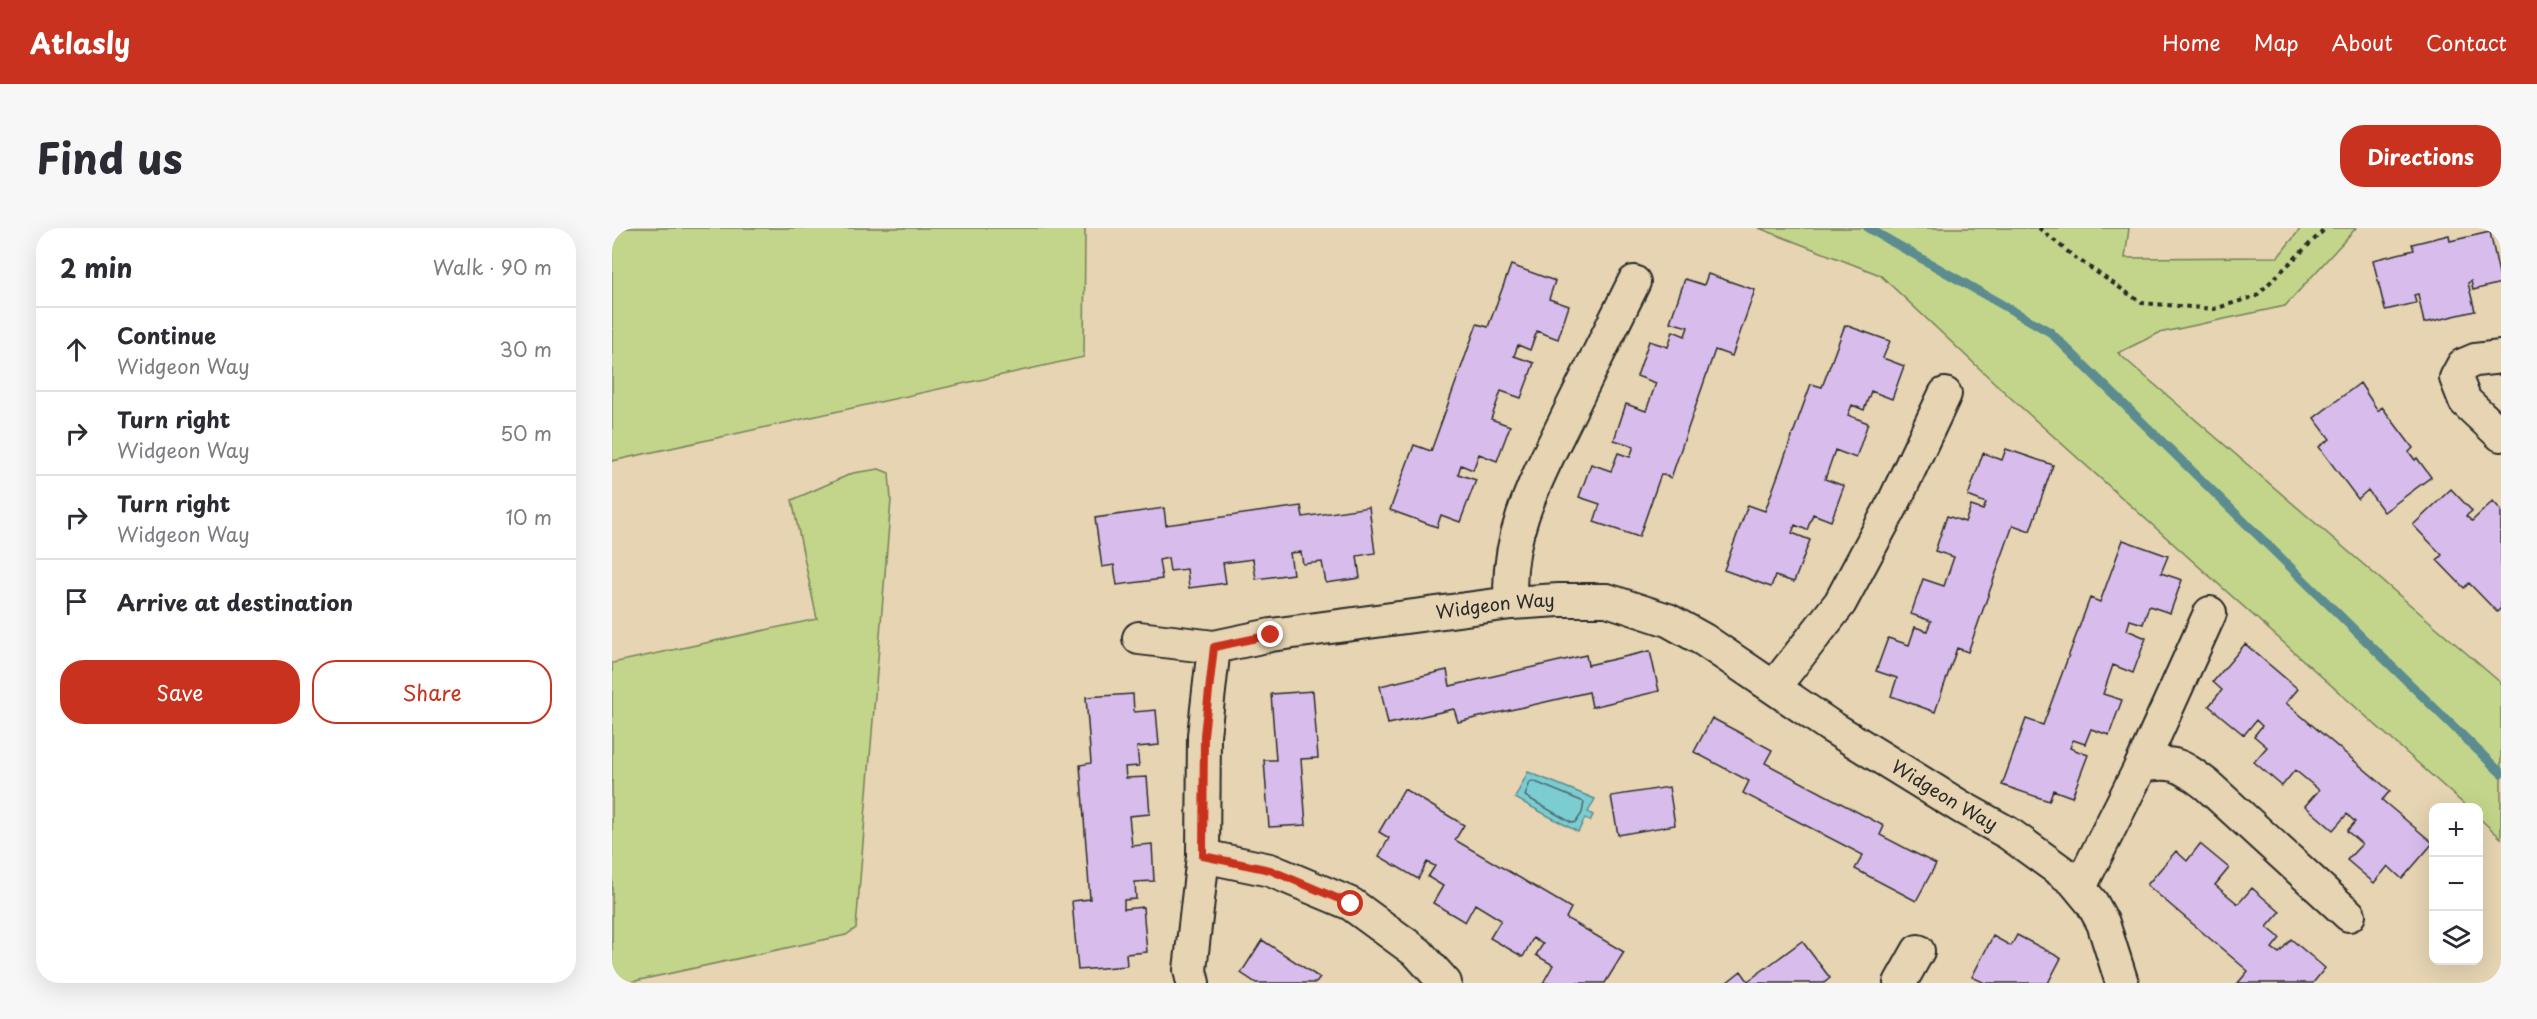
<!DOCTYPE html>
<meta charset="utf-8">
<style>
:root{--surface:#fff;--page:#f7f7f7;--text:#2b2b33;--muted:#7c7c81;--line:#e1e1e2;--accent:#c8321e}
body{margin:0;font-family:"Playpen Sans",sans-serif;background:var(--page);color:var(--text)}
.controls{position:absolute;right:18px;bottom:18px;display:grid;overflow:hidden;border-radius:12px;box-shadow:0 6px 24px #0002}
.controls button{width:54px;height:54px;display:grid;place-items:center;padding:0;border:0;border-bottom:2px solid var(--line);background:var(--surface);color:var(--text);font:30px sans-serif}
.stop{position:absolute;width:18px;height:18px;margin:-14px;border:4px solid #c8321e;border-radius:50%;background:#fff}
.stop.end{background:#c8321e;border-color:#fff;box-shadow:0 2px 6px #0008}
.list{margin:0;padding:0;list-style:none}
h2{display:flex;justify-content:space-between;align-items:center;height:78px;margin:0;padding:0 24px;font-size:26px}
h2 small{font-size:20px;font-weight:400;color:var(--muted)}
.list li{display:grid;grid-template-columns:39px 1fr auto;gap:18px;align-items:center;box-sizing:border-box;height:84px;padding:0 24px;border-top:2px solid var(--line)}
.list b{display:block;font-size:22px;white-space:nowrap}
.list p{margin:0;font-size:20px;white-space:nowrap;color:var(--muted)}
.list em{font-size:20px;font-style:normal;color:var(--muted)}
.actions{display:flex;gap:12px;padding:18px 24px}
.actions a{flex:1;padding:14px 0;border:2px solid var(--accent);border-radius:24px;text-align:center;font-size:21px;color:var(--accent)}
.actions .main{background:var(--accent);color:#fff}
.icon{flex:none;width:33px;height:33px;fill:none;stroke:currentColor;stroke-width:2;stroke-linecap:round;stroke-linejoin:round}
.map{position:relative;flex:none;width:1889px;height:755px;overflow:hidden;border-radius:24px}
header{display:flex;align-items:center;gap:36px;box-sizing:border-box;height:84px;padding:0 30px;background:var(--accent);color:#fff}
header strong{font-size:28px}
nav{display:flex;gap:33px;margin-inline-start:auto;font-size:21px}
.intro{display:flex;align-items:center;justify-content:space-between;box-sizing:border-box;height:144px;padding:0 36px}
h1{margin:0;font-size:42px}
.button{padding:15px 27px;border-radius:24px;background:var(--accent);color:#fff;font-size:21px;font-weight:700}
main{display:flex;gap:36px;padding:0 36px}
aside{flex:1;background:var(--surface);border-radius:24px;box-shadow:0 6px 24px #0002}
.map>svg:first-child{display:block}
.green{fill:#c2d58a;stroke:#76805a;stroke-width:1.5}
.water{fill:#7bcdd2;stroke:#5b8c8f;stroke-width:1.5}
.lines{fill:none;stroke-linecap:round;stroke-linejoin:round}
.shore{stroke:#4b6c6e;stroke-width:1.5}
.stream{stroke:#5b8c8f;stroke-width:9}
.building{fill:#d8bdec;stroke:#2b2b2b;stroke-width:1.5}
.minor-casing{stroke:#2b2b2b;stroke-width:36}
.path{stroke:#2b2b2b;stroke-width:4;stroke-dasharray:4.5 4.5;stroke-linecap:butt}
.minor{stroke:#e6d4b2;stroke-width:32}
.route{stroke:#c8321e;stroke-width:8}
.labels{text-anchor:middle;stroke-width:4.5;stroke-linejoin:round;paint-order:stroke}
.street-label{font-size:18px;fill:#2b2b2b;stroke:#e6d4b2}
</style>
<header>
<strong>Atlasly</strong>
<nav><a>Home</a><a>Map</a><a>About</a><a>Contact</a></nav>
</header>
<div class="intro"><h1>Find us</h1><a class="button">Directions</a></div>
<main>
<aside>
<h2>2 min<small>Walk · 90 m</small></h2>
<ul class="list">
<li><svg class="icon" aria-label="ahead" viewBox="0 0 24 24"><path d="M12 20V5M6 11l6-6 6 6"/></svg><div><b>Continue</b><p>Widgeon Way</p></div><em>30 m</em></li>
<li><svg class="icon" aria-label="right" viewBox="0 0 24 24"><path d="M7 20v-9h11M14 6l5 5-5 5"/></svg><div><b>Turn right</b><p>Widgeon Way</p></div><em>50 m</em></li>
<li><svg class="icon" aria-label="right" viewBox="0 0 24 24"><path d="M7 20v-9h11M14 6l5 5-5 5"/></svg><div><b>Turn right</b><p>Widgeon Way</p></div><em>10 m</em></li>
<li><svg class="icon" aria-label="arrive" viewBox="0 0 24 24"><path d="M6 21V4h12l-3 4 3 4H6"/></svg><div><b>Arrive at destination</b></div></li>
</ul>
<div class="actions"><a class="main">Save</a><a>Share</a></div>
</aside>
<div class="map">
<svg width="1889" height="755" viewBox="0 0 1889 755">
<rect width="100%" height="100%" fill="#e6d4b2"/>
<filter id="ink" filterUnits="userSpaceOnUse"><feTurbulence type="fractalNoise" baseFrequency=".0167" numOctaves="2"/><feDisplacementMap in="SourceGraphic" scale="12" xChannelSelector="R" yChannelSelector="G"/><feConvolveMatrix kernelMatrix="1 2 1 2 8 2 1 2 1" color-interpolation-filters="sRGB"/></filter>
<g filter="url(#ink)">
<path class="green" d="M 0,0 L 473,0 L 472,129 L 0,233 Z
M 1147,0 L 1517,0 L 1513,30 L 1666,29 L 1689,0 L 1744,0 L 1673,78 L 1547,105 L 1506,125 L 1889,455 L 1889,610 L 1867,590 L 1866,580 L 1855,579 L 1401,172 L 1268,47 Z
M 267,241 L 277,245 L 279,272 L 244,700 L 234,707 L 14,755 L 0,755 L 0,435 L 205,391 L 180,272 L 241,245 Z"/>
<path class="water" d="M 916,544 L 983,571 L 976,584 L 981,587 L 978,593 L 973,590 L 966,604 L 903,570 Z"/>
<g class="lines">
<path class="shore" d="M 921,553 L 972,574 L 970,585 L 964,594 L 960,595 L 913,568 L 918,554 Z"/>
<path class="stream" d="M 1256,0 L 1438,104 L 1889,545"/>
</g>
<path class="building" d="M 1878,4 L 1889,55 L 1861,62 L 1859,53 L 1856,55 L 1863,83 L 1812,95 L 1806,66 L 1802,67 L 1804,75 L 1773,82 L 1761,32 L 1802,22 L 1800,16 L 1837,7 L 1838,13 Z
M 899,37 L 943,53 L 937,71 L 957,78 L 946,111 L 925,103 L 918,122 L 906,117 L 902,128 L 922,135 L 909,170 L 889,163 L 879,191 L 898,198 L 885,233 L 867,226 L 861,242 L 849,237 L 846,246 L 864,252 L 848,294 L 829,287 L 825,299 L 778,282 L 802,217 L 819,223 L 865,96 L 876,99 Z
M 1096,46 L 1143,62 L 1120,128 L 1103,122 L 1059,250 L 1049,246 L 1027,309 L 982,294 L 988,276 L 967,269 L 979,236 L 999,243 L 1006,225 L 1018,229 L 1022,218 L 1002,212 L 1014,176 L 1034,183 L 1044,155 L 1025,148 L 1037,113 L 1056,119 L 1061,103 L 1073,108 L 1076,99 L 1058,94 L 1073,51 L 1092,57 Z
M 1233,97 L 1278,113 L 1271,130 L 1292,138 L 1280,171 L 1259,163 L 1252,182 L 1240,177 L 1236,187 L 1256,195 L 1244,230 L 1223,222 L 1213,251 L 1232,258 L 1219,293 L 1201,286 L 1195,302 L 1183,297 L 1180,305 L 1198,312 L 1182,354 L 1163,348 L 1159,359 L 1112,342 L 1136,277 L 1153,283 L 1199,156 L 1210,159 Z
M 1748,155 L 1766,183 L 1770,179 L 1801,220 L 1797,224 L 1803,232 L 1805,230 L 1819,249 L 1772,284 L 1756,262 L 1746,271 L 1707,219 L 1718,211 L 1702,190 Z
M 1394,221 L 1441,237 L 1418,303 L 1401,297 L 1356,424 L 1345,420 L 1323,484 L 1279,468 L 1285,450 L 1264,443 L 1276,410 L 1297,417 L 1303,399 L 1315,403 L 1319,393 L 1299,386 L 1311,351 L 1332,358 L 1342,329 L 1323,323 L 1335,288 L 1353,294 L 1359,278 L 1371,282 L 1374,275 L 1356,268 L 1371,225 L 1390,232 Z
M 1839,261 L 1860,283 L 1854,288 L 1860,293 L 1881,273 L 1889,282 L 1889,380 L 1885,384 L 1857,355 L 1852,360 L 1825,332 L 1830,327 L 1801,297 Z
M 689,278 L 691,289 L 757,279 L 763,325 L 745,328 L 748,350 L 714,355 L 710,334 L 691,336 L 689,324 L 678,325 L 681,346 L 644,351 L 641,331 L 611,335 L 614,355 L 577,360 L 575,341 L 558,343 L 556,330 L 547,332 L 550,351 L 505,357 L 502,337 L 490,339 L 483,290 L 552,280 L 554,297 Z
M 1511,312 L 1556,328 L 1549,345 L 1570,352 L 1558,385 L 1537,378 L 1531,396 L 1518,392 L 1515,402 L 1534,410 L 1521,445 L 1501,437 L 1491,466 L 1510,472 L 1497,507 L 1479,501 L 1473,516 L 1461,512 L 1458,520 L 1476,527 L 1460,569 L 1441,562 L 1437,573 L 1390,557 L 1414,491 L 1431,497 L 1478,370 L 1488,374 Z
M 1633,416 L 1686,461 L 1674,475 L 1778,563 L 1770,572 L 1821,615 L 1790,651 L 1776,638 L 1762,655 L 1735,632 L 1750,616 L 1735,603 L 1743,594 L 1735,586 L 1721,602 L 1693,578 L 1707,562 L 1683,542 L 1670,558 L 1642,534 L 1655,519 L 1642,508 L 1650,498 L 1644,492 L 1632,507 L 1597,478 L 1610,462 L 1601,454 Z
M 1038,423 L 1047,463 L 980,479 L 977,464 L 846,494 L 842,481 L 776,496 L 768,458 L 835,442 L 838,458 L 974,427 L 976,437 Z
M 701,463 L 706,530 L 689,531 L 694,597 L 657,599 L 652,532 L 664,532 L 659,466 Z
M 521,466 L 522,484 L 544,482 L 547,517 L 525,519 L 527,538 L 513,539 L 514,550 L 535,549 L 538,586 L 517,588 L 520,618 L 540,616 L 542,653 L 523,654 L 524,671 L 512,672 L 512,681 L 531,679 L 535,724 L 514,726 L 515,738 L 466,742 L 460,673 L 478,671 L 468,537 L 479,535 L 474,469 Z
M 1100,490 L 1160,522 L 1153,535 L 1272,598 L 1268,607 L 1324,636 L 1304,673 L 1243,641 L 1251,627 L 1131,565 L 1137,553 L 1082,524 Z
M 1057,559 L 1063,597 L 1006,607 L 999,568 Z
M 792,561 L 852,597 L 843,612 L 959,680 L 954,690 L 1012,724 L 993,755 L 931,755 L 941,737 L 924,727 L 931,716 L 921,710 L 911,729 L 878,710 L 889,692 L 863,676 L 853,694 L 821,675 L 831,658 L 816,649 L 823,638 L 815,634 L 806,651 L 767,628 L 777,610 L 767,604 Z
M 1588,616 L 1617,640 L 1603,657 L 1626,676 L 1640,660 L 1668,684 L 1655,699 L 1668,710 L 1660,720 L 1667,725 L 1679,711 L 1713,740 L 1701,755 L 1626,755 L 1636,743 L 1535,657 L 1564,623 L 1575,633 Z
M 1405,707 L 1449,730 L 1436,755 L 1373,755 L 1360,749 L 1381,708 L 1399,718 Z
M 650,712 L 708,750 L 704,755 L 644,755 L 629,745 Z
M 1190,713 L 1218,750 L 1212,755 L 1114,755 L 1129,743 L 1136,753 Z"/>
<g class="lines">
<g class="minor-casing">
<g id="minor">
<path d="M 1889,129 L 1863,132 L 1851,137 L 1844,150 L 1853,173 L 1889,207"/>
<path d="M 899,375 C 892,305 929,243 959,181 C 980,139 1001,96 1022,54"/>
<path id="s1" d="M 527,410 L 602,419 L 659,407 L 899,375 L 947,372 L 995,372 L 1056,392 L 1092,412 L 1218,498 L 1349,579 L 1396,605 L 1461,652 L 1480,675 L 1491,695 L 1510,755"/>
<path d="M 1162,459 L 1228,375 L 1282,274 L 1333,166"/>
<path d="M 1529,538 C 1562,532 1569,537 1595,557 L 1737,687"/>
<path d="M 591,628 L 658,642 L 739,676 L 806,725 L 833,755"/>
<path d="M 1468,659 L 1529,538 L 1598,385"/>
<path d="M 581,755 L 578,742 L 591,628 L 592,507 L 602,419"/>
<path d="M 1288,755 L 1306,723"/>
</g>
</g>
<path class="path" d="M 1427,0 L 1461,28 L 1530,75 L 1602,81 L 1644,68 L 1714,0"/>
<use href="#minor" class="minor"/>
</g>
</g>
<g class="lines" filter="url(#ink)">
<path class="route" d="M 659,407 L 602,419 L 592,507 L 591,628 L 658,642 L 739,676"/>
</g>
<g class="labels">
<g class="street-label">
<text dy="6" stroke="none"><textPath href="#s1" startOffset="360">Widgeon Way</textPath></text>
<text dy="6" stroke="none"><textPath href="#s1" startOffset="864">Widgeon Way</textPath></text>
</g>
</g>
</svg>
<div class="controls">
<button>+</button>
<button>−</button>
<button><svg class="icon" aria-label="layers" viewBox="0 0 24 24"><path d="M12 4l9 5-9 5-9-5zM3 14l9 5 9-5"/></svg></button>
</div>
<div class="stop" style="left:739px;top:676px"></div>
<div class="stop end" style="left:659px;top:407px"></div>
</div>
</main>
